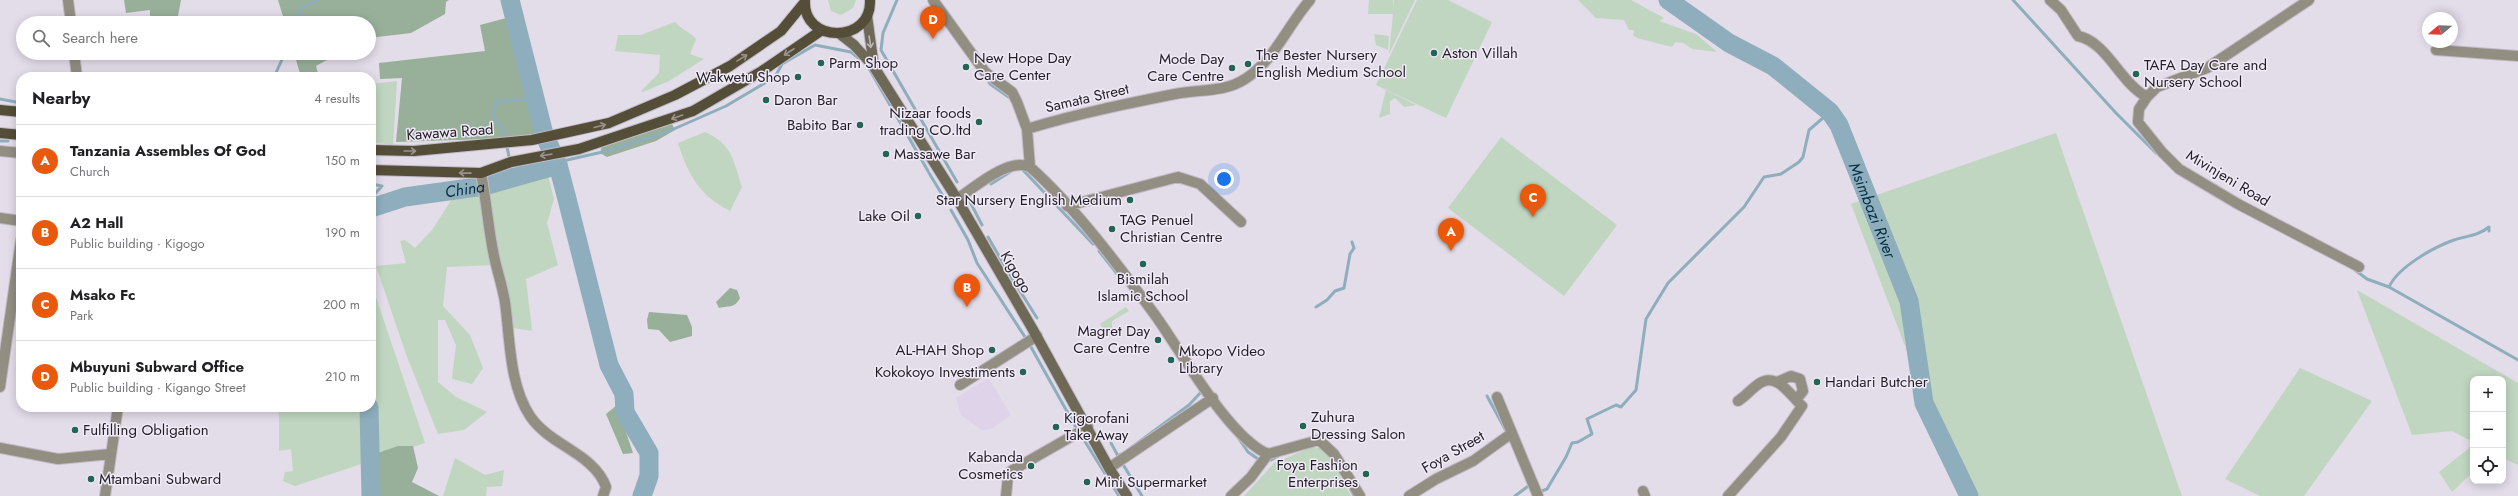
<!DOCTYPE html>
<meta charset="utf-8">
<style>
:root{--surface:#fff;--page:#f2f2f2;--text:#202124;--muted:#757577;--line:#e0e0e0;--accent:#ea580c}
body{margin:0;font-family:Jost,sans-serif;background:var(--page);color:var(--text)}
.controls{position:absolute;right:12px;bottom:12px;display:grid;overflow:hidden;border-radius:8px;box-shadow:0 2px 10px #0003}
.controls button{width:36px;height:36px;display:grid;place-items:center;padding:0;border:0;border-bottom:1px solid var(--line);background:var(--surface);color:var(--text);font:20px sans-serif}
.compass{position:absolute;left:2422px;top:12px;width:36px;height:36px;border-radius:50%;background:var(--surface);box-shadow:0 2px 10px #0003;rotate:251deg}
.you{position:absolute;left:1224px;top:179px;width:14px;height:14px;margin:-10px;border:3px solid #fff;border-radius:50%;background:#1a73e8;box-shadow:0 0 0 6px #1a73e833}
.badge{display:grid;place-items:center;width:26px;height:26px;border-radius:50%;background:var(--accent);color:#fff;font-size:13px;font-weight:700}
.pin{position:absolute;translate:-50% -33px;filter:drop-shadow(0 1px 2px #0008)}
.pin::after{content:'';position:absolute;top:21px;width:14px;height:12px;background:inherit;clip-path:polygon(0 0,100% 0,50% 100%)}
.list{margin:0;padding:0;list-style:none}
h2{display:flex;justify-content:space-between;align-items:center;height:52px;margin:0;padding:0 16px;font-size:17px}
h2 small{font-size:13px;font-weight:400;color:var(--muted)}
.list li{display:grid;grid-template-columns:26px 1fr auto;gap:12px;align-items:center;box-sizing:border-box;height:72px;padding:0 16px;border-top:1px solid var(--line)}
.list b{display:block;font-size:15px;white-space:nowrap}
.list p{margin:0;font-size:13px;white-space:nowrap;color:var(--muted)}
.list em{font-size:13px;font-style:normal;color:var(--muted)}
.icon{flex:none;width:22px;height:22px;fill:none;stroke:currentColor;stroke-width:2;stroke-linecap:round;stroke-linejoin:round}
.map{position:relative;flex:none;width:2518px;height:496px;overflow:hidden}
.search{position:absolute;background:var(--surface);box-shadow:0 2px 10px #0003;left:16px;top:16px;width:360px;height:44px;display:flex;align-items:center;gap:10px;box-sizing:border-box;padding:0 14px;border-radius:22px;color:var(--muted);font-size:15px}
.panel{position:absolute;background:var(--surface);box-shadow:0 2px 10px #0003;left:16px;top:72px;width:360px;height:340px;border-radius:16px}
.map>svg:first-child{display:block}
.built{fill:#ded3e8}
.green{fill:#c0d6c0}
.forest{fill:#98af99}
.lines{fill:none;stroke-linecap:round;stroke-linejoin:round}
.stream{stroke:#8eaebd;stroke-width:3}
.river{stroke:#8eaebd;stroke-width:19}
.minor-casing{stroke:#c0bac6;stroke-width:12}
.secondary-casing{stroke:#c0bac6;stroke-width:12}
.primary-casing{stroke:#c0bac6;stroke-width:12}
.minor{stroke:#928e82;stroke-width:10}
.secondary{stroke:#6e6856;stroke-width:10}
.primary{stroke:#544d37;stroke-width:10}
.oneway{stroke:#bcb5b7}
.oneway2{stroke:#9a938d}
.poi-dot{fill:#236554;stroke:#f0e9f7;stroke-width:1.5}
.labels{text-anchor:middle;stroke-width:3;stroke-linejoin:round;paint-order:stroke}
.poi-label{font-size:15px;fill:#221f24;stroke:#f0e9f7;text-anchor:start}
.street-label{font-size:15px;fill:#221f24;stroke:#f0e9f7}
.water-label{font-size:16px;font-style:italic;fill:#002e40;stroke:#f0e9f7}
</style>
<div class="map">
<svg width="2518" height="496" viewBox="0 0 2518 496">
<rect width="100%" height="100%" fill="#e3dce9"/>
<path class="built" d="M 988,378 L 1011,415 L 991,429 L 982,430 L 961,415 L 956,398 Z"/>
<path class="green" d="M 828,0 L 856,0 L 853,8 L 841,15 L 831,11 Z
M 1369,0 L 1393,0 L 1393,9 L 1394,0 L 1415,0 L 1389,54 L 1393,14 L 1368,14 Z
M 1417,0 L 1448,0 L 1492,22 L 1446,118 L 1376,85 Z
M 1578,0 L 1631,0 L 1664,18 L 1659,21 L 1696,34 L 1717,52 L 1693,49 L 1683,43 L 1675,42 L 1672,47 L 1637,38 L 1633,35 L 1634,30 L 1629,30 L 1624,20 L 1596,18 Z
M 675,22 C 682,30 690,32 696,39 L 690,54 L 704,59 L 669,81 L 643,92 L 641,91 L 659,73 L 660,55 L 615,51 L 618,35 L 641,35 Z
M 1374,34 L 1389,36 L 1388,50 L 1376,45 Z
M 397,81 L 393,145 L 371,142 L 371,84 Z
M 1386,90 L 1416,105 L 1404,107 L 1395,98 L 1390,101 L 1390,114 L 1379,118 Z
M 705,132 C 733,145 733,160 742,187 L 730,211 C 700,196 688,175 678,143 Z
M 2056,133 L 2182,496 L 1962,496 L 1851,204 Z
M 1501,137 L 1617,225 L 1564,296 L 1448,208 Z
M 514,172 L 548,176 L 554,199 L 547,223 L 558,265 L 526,279 L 532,331 L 507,327 L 494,265 L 447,267 L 443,306 L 470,335 L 483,368 L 472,384 L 452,379 L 456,345 L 445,320 L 438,320 L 438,382 L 456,397 L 487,412 L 464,430 L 438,434 L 406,354 L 376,266 L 406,263 L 400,241 L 405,240 L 415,248 L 432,230 L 454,196 Z
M 371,282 L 425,443 L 295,486 L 283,481 L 285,472 L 293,471 L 291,449 L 279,451 L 279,407 L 371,407 Z
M 2357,290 L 2518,383 L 2518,465 L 2503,458 L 2503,379 L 2473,379 L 2473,442 L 2452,431 L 2412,435 Z
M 1126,307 L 1129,311 L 1112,321 L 1112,333 L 1108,336 L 1100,324 Z
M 2300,368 L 2372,401 L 2304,496 L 2260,496 L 2225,479 Z
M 2473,445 L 2473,472 L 2452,492 L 2439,472 Z
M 1312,447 L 1325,449 L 1351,496 L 1244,496 L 1274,463 Z
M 455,458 L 485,475 L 504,470 L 502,486 L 487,487 L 486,496 L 443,496 Z"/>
<path class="forest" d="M 124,0 L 181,0 L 177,21 L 162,19 L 161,23 L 150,23 L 150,10 L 126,13 Z
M 278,0 L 449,0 L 446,2 L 445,14 L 411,33 L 369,38 L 369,23 L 285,23 Z
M 510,17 L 544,137 L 396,142 L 402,78 L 380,79 L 379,63 L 485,51 L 480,25 Z
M 294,53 L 340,53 L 316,66 L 319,77 L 301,77 Z
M 672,124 L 675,130 L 656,141 L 607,157 L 600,153 L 602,146 Z
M 730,288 L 737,290 L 740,298 C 734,309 730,305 719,308 L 716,302 Z
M 649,312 L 687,315 L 692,327 L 692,336 L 670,342 L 659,330 L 648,329 L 647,320 Z
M 617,405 L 633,453 L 623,454 L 606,414 Z
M 398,446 L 413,446 L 418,468 L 412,482 L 439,496 L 364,496 L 368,467 L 366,457 Z"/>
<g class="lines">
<path class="stream" d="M 897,0 L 883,33 L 881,50 L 957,182
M 2013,0 L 2116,113 L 2156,153
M 296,23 L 301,8 L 318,0
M 867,65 L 928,171
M 274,77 L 285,53
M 987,79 L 990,84 L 1010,98
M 0,99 L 21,103
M 0,141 L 8,141
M 558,165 L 567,160 L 607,151 L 667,132 L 726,106 L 775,77 L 782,64 L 815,45 L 851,52 L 861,60
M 512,170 L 503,129 L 494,118 L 494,108 L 498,101 L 535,99
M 1023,170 L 1093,244
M 929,173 L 946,201
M 371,184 L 382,186 L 371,198
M 991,184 L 1010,172
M 968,198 L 982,225
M 951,210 L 968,240 L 977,263 L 1025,337
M 988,237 L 1006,268
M 1099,251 L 1122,280
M 2355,270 L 2367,279 L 2389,287 L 2518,360
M 1010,275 L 1037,318
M 2389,287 C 2398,267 2434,247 2454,240 C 2466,236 2478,236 2489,227 L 2489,231
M 1316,307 L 1327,300 L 1335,291 L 1344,288 L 1350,254 L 1354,248 L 1352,242
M 1031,347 L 1074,424 L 1119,496
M 1487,396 L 1505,429
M 1237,436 L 1248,452 L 1258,459
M 1111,443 L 1118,456 L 1121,454
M 1128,450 L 1189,405 L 1203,390
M 1271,460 L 1280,455
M 1124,466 L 1142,496
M 1351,490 L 1354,496
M 1542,491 L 1547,489 L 1566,457 L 1572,443 L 1578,442 L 1592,434 L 1587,419 L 1616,405 L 1621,407 L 1636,390 L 1646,319 L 1668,283 L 1744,207 L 1764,177 L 1781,174 L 1799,162 L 1803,157 L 1809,130 L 1830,112
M 1515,496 L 1531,484"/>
<g class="river">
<path d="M 510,0 L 544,134 L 558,165 L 567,199 L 609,365 L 624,394 L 625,412 L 649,453 L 649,476 L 642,496"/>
<path id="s1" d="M 1668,0 L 1729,43 L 1773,66 L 1830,112 L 1839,125 L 1909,301 L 1924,403 L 1969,496"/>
<path id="s2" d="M 371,208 L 405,197 L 484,186 L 558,165"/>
<path d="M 369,407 L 371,496"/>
</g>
<g class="minor-casing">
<path id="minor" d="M 68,0 L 71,23
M 933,0 L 985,72 L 1012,92 L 1017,102 L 1027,129 L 1030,167
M 2050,0 L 2061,10 L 2078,36 C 2107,42 2120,83 2147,97
M 2309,0 L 2207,68 L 2157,87 L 2147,97 L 2139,109 L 2138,122 L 2162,152 L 2179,169 L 2238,204 L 2359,267
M 2436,50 L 2518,56
M 74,53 L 77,77
M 1027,129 C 1076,114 1125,104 1175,94 C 1198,89 1224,93 1245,79 C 1274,61 1288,25 1310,0
M 0,151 L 21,153
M 481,173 C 486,199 488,225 493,251 C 496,268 502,284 505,302 C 510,338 509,384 530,416 C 550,446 594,453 606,487 L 603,496
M 957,199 C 975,187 1009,157 1030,167 C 1075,207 1119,266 1155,315 C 1181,351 1229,438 1268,454 L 1319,440 L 1334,454 L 1360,496
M 1067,206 L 1178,177 L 1200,184 L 1241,222
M 0,218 L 21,221
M 1777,382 L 1791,376 L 1800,379 L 1803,391 L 1796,400
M 960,385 L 1037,336
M 0,387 L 21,240
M 1497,397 L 1538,496
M 0,448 L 58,459 L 111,454
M 1109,468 L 1213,398
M 1643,491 L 1645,496
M 105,496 L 118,407
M 1006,496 L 1008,476 L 1011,471 L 1088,427
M 1231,496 L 1251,477 L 1268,454
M 1409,496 L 1436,479 L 1473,461 L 1512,433
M 1728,496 L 1781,437 L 1802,406 C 1791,396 1777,372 1760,383 C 1752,388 1746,396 1738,401"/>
</g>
<g class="secondary-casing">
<path id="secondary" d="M 867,16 L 874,67
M 840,34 L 854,45 L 874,67 L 957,199 L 1032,328 L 1109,468 L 1127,496"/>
</g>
<g class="primary-casing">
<path id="primary" d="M 805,0 C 802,44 872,44 870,0
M 0,110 L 21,112
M 0,133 L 21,135
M 371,150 L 414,151 L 532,140 L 609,123 L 675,95 L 730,66 L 781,31 L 804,3
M 371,170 L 481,173 L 511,162 L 579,149 L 693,111 L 762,71 L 822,30"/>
</g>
<use href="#minor" class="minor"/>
<use href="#secondary" class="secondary"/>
<use href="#primary" class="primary"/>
</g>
<defs><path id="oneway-shaft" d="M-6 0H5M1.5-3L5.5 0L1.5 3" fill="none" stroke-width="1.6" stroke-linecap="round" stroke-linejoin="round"/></defs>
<use class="oneway" href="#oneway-shaft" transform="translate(870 42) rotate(81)"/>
<g class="oneway2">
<use href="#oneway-shaft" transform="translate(789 52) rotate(147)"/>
<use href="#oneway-shaft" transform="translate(742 58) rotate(-32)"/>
<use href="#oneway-shaft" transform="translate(677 117) rotate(160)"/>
<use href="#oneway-shaft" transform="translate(600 126) rotate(-14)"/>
<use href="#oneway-shaft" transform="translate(410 151)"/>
<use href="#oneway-shaft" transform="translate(546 155) rotate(172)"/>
<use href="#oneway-shaft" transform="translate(465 173) rotate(-179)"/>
</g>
<g class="poi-dot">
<circle cx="1434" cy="53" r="4"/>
<circle cx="821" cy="63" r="4"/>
<circle cx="1248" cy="64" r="4"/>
<circle cx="966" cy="67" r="4"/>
<circle cx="1232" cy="68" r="4"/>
<circle cx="2136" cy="74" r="4"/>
<circle cx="798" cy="77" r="4"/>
<circle cx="766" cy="100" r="4"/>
<circle cx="979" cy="122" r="4"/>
<circle cx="860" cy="125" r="4"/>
<circle cx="886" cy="154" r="4"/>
<circle cx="1130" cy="200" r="4"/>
<circle cx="918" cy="216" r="4"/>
<circle cx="1112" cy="229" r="4"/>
<circle cx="1143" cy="264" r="4"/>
<circle cx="1158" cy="340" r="4"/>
<circle cx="992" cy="350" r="4"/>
<circle cx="1171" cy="360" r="4"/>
<circle cx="1023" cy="372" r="4"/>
<circle cx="1817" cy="382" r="4"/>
<circle cx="1303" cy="426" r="4"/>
<circle cx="1056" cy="427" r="4"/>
<circle cx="75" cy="430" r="4"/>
<circle cx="1031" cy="466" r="4"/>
<circle cx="1366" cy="474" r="4"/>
<circle cx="91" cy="479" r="4"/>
<circle cx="1087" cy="482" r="4"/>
</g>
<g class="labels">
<g class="poi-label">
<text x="1442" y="58">Aston Villah</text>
<text x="1256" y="60">The Bester Nursery<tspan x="1256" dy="17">English Medium School</tspan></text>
<text x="974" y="63">New Hope Day<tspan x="974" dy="17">Care Center</tspan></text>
<text x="1224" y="64" text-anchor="end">Mode Day<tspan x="1224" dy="17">Care Centre</tspan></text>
<text x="829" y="68">Parm Shop</text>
<text x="2144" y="70">TAFA Day Care and<tspan x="2144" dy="17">Nursery School</tspan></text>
<text x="790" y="82" text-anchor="end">Wakwetu Shop</text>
<text x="774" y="105">Daron Bar</text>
<text x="971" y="118" text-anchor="end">Nizaar foods<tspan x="971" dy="17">trading CO.ltd</tspan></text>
<text x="852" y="130" text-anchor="end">Babito Bar</text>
<text x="894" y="159">Massawe Bar</text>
<text x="1122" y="205" text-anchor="end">Star Nursery English Medium</text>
<text x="910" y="221" text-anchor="end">Lake Oil</text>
<text x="1120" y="225">TAG Penuel<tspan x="1120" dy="17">Christian Centre</tspan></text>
<text x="1143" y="284" text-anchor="middle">Bismilah<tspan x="1143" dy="17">Islamic School</tspan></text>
<text x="1150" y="336" text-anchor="end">Magret Day<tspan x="1150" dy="17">Care Centre</tspan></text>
<text x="984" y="355" text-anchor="end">AL-HAH Shop</text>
<text x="1179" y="356">Mkopo Video<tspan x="1179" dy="17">Library</tspan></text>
<text x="1015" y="377" text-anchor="end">Kokokoyo Investiments</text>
<text x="1825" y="387">Handari Butcher</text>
<text x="1311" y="422">Zuhura<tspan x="1311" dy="17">Dressing Salon</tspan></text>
<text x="1064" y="423">Kigorofani<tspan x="1064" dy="17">Take Away</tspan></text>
<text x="83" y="435">Fulfilling Obligation</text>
<text x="1023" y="462" text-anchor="end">Kabanda<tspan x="1023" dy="17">Cosmetics</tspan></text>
<text x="1358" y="470" text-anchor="end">Foya Fashion<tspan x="1358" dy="17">Enterprises</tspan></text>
<text x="99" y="484">Mtambani Subward</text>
<text x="1095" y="487">Mini Supermarket</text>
</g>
<g class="street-label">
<text transform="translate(1087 98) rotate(-13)" y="5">Samata Street</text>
<text transform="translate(450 132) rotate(-4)" y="5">Kawawa Road</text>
<text transform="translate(2228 178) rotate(31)" y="5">Mivinjeni Road</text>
<text transform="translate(1016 272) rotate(59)" y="5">Kigogo</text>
<text transform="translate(1453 452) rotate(-30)" y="5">Foya Street</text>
</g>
<g class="water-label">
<text dy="6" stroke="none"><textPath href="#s2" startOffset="96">China</textPath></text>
<text dy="6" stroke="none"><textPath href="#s1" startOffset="305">Msimbazi River</textPath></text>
</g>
</g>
</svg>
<div class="controls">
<button>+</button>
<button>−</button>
<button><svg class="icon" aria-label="locate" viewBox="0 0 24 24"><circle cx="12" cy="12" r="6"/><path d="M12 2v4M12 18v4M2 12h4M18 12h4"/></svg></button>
</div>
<svg class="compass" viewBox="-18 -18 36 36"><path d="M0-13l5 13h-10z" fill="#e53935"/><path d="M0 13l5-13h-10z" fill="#757577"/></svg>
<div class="you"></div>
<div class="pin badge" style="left:1451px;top:251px">A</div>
<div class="pin badge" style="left:967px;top:307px">B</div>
<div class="pin badge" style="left:1533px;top:217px">C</div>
<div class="pin badge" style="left:933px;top:39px">D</div>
<div class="search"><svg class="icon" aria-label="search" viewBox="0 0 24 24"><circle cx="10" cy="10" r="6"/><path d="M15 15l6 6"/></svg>Search here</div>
<section class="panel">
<h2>Nearby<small>4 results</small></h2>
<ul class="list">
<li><span class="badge">A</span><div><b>Tanzania Assembles Of God</b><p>Church</p></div><em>150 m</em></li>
<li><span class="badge">B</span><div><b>A2 Hall</b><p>Public building · Kigogo</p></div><em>190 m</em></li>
<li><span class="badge">C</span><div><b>Msako Fc</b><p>Park</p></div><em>200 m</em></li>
<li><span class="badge">D</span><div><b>Mbuyuni Subward Office</b><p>Public building · Kigango Street</p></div><em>210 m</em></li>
</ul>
</section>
</div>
